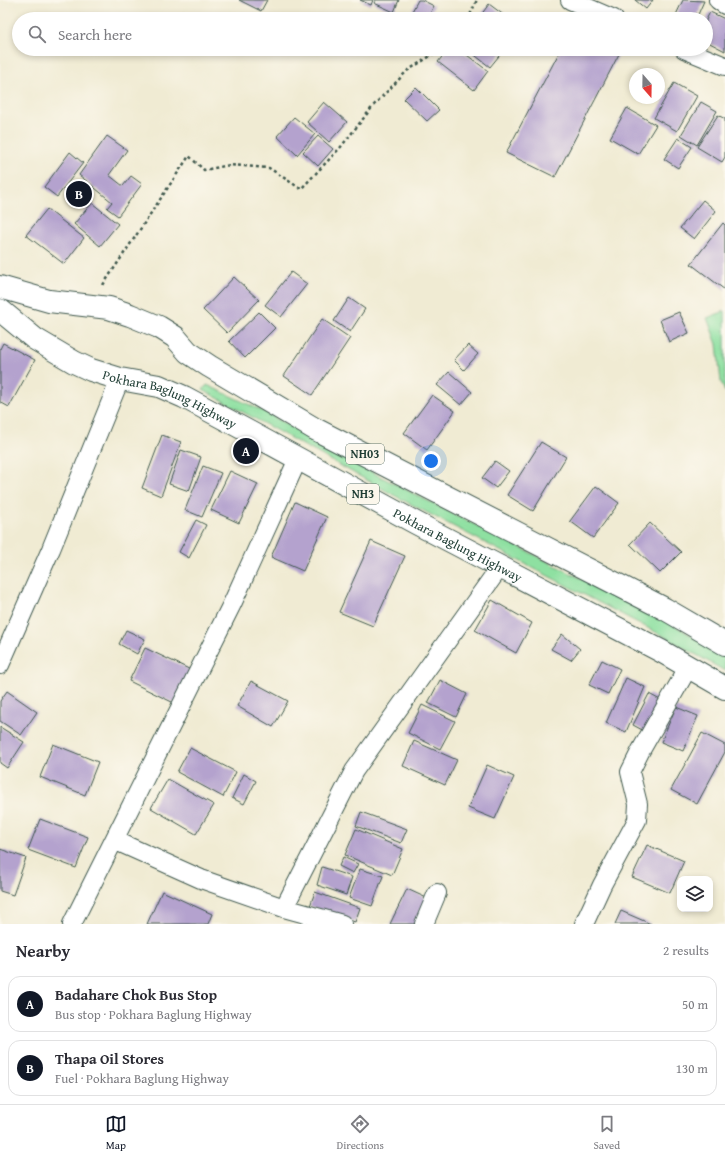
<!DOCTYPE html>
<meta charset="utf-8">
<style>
:root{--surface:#fff;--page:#f7f7f7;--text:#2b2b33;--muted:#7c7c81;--line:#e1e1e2;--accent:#111827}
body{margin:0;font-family:"Gentium Book Plus",serif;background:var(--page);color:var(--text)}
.controls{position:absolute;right:12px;bottom:12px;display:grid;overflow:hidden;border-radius:8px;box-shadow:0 2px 6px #0003}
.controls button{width:36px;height:36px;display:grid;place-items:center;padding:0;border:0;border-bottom:1px solid var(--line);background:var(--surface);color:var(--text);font:20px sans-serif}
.compass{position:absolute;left:629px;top:68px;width:36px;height:36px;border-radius:50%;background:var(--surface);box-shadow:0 2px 6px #0003;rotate:160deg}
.you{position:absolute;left:431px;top:461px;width:14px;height:14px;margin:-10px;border:3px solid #fff;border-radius:50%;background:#1a73e8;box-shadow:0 0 0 6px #1a73e833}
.badge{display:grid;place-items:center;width:26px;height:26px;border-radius:50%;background:var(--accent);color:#fff;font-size:13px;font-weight:700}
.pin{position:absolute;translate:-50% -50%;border:2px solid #fff;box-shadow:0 1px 4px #0006}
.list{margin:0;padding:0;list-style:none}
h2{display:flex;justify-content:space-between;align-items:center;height:52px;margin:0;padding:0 16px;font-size:17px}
h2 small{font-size:13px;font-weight:400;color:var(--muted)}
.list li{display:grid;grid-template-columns:26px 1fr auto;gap:12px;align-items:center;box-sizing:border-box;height:56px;margin:0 8px 8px;padding:0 8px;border:1px solid var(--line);border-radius:12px}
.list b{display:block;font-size:15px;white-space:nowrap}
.list p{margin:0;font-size:13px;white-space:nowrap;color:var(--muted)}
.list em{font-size:13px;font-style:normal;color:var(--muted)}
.icon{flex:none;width:22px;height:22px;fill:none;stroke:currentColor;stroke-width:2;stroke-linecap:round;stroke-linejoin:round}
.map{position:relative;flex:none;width:725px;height:924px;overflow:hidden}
.search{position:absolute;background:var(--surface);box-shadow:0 2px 6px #0003;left:12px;right:12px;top:12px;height:44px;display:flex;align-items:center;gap:10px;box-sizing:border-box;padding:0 14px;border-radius:22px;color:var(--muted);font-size:15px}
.sheet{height:180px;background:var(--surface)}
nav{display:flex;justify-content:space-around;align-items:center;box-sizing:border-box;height:56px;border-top:1px solid var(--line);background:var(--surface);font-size:11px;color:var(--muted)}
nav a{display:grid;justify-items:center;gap:2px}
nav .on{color:var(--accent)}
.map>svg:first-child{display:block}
.green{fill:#8ee0a1;stroke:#568e6a}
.building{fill:#b4a2ce}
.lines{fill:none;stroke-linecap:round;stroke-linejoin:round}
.minor-casing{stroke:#3e574c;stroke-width:20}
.trunk-casing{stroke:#3e574c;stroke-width:24}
.path{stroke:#3e574c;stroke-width:2.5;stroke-dasharray:3 3;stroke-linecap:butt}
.minor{stroke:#fff;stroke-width:18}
.trunk{stroke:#fff;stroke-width:22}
.labels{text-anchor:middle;stroke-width:3;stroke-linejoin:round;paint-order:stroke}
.shield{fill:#fbf7ec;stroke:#61756b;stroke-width:1}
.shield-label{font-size:12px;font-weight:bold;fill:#1f3d34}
.street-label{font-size:13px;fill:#1f3d34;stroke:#fbf7ec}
</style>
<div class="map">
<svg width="725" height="924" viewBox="0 0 725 924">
<rect width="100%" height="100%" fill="#fbf7ec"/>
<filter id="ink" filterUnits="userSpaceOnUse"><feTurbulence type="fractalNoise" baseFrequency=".025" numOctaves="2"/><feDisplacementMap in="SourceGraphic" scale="8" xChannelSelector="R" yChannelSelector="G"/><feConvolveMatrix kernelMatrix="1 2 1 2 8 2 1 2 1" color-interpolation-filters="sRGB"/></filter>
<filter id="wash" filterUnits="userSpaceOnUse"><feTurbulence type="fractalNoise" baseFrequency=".012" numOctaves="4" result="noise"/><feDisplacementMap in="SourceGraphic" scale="16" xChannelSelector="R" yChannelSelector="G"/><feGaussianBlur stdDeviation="0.9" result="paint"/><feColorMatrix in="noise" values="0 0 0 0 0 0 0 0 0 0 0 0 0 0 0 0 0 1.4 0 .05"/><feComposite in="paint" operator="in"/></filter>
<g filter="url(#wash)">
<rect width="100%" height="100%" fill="#f0ebd3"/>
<path class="green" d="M 725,311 L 725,392 L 721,382 L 717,344 L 707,318 Z
M 207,385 L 265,412 L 362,467 L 424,499 L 679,628 L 725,656 L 725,671 L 667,638 L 401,499 L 203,390 Z"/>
<g id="blocks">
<path class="building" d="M 239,0 L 267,0 L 261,11 Z
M 360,0 L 373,0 L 371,5 Z
M 376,0 L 399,0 L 394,12 L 374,3 Z
M 418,0 L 422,0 L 434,6 L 427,19 L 408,19 Z
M 635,0 L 653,0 L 646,9 Z
M 683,0 L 704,1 L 696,19 L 674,19 Z
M 489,4 L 509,19 L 478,19 Z
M 710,12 L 725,19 L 725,51 L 706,41 L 706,20 Z
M 448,49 L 459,49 L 488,71 L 474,90 L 438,62 Z
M 467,49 L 501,49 L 503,51 L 490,67 Z
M 561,49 L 609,49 L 619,54 L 555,177 L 506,153 Z
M 674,83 L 697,96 L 677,131 L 654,118 Z
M 416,87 L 439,110 L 427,121 L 404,99 Z
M 324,102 L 347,122 L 329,142 L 307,122 Z
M 701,102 L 717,111 L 697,145 L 681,135 Z
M 627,108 L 656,125 L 638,154 L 610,138 Z
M 718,115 L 725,119 L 725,157 L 722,162 L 697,147 Z
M 294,117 L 315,134 L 297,155 L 277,136 Z
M 107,136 L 127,150 L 109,175 L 123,186 L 131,176 L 142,184 L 118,216 L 107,208 L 112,202 L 79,175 Z
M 318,136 L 333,149 L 318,166 L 303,152 Z
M 678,138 L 692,147 L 678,168 L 664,159 Z
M 70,152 L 83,163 L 57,197 L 44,187 Z
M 703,200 L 716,211 L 694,239 L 680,228 Z
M 92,203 L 118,224 L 100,246 L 74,224 Z
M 47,209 L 84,238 L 64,264 L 26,235 Z
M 723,223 L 725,225 L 725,290 L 691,264 Z
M 291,272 L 307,284 L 281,317 L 265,305 Z
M 234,277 L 259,300 L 227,333 L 203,310 Z
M 349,298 L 365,309 L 350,332 L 334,321 Z
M 259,312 L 275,328 L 245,358 L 229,341 Z
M 679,312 L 689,333 L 669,342 L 660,320 Z
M 322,319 L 350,338 L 312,395 L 284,376 Z
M 3,343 L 35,360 L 9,407 L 0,402 L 0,349 Z
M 468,345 L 478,354 L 464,370 L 454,360 Z
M 449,372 L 472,392 L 461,405 L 437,385 Z
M 432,395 L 455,411 L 427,450 L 404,433 Z
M 162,435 L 181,442 L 161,496 L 142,488 Z
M 541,442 L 566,457 L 533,511 L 507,495 Z
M 181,450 L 201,457 L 189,491 L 169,484 Z
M 495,461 L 509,471 L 496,488 L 482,478 Z
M 203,466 L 221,473 L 202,517 L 185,510 Z
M 230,471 L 258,484 L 239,523 L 211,510 Z
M 596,486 L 619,503 L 593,538 L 570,521 Z
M 295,502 L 327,517 L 303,571 L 271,557 Z
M 196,520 L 206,525 L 189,558 L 179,552 Z
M 650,523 L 681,552 L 660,573 L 630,544 Z
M 371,541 L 405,556 L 373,626 L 339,612 Z
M 492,600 L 532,623 L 516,653 L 475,630 Z
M 126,630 L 145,639 L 137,654 L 119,644 Z
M 562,634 L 580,649 L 571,660 L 551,649 Z
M 145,648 L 191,670 L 176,704 L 129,681 Z
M 602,660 L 620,669 L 608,694 L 589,685 Z
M 626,678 L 645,687 L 626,732 L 606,723 Z
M 440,680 L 467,694 L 456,717 L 428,703 Z
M 251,681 L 288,701 L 273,727 L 237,706 Z
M 7,691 L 37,712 L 21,735 L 0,721 L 0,701 Z
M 649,694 L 662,701 L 646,732 L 633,725 Z
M 422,705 L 455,721 L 440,749 L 408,733 Z
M 676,707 L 698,716 L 683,751 L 661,742 Z
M 0,727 L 24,742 L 7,768 L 0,763 Z
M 702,733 L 725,745 L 725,752 L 697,804 L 671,790 Z
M 414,741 L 457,760 L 445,785 L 403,766 Z
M 53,744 L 98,762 L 85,795 L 40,777 Z
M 190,748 L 236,772 L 223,797 L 177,772 Z
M 487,765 L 514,777 L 495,819 L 468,808 Z
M 244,774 L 256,781 L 244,804 L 232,798 Z
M 168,779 L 214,805 L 196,834 L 151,808 Z
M 361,812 L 407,829 L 401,843 L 356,826 Z
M 40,819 L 88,837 L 76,868 L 28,850 Z
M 356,829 L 403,849 L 392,875 L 345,855 Z
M 647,845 L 684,861 L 670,893 L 632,877 Z
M 0,849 L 26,858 L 13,895 L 0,891 Z
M 343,857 L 358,864 L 353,873 L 339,866 Z
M 322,867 L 352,877 L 346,895 L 317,885 Z
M 360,869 L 383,876 L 372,906 L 349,898 Z
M 407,889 L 431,900 L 420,924 L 390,924 Z
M 162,891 L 212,914 L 208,924 L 147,924 Z
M 315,892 L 360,908 L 355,922 L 310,906 Z
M 621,911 L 651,924 L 615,924 Z"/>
</g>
</g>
<g filter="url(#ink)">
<use href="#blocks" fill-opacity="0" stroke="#3e574c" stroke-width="1"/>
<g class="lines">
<g class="minor-casing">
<path id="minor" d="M 570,0 L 614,19
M 718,0 L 725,5
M 684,49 L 725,66
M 0,665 L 51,549 L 120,379
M 114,840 L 201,879 L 284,908 L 342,924
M 284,908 L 354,771 L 500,567
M 72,924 L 232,604 L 298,459
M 424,924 L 437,893
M 584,924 L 602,885 L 637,820 L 638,804 L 630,772 L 641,750 L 689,666"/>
</g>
<g class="trunk-casing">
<g id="trunk">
<path d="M 0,287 L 49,301 L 109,308 L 130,315 L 159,327 L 175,337 L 188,352 L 209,366 L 315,429 L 665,609 L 725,644"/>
<path id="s1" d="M 0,310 L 35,339 L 74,362 L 91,370 L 120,379 L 159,386 L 184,397 L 253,434 L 416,523 L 661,651 L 725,688"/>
</g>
</g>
<path class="path" d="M 466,19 L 470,15 L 477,0
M 103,285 L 189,156 L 204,170 L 230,165 L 269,168 L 301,189 L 340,148 L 374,105 L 407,71 L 432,55 L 437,49"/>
<use href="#minor" class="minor"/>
<use href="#trunk" class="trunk"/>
</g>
</g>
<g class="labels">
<g class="shield">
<rect x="346" y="444" width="38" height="20" rx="3"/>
<rect x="347" y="484" width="32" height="20" rx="3"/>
</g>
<g class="shield-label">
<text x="365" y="458">NH03</text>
<text x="363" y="498">NH3</text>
</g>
<g class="street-label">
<text dy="5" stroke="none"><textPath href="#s1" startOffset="194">Pokhara Baglung Highway</textPath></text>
<text dy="5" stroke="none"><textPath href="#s1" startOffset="518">Pokhara Baglung Highway</textPath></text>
</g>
</g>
</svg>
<div class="controls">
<button><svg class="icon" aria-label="layers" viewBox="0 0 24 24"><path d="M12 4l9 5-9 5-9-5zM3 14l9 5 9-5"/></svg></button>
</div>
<svg class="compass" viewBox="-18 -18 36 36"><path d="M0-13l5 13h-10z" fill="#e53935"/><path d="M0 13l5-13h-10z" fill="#7c7c81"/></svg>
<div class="you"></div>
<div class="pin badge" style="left:246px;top:451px">A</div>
<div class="pin badge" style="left:79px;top:194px">B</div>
<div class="search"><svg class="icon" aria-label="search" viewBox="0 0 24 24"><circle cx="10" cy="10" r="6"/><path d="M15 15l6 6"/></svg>Search here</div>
</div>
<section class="sheet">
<h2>Nearby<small>2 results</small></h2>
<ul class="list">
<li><span class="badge">A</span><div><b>Badahare Chok Bus Stop</b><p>Bus stop · Pokhara Baglung Highway</p></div><em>50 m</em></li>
<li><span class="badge">B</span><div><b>Thapa Oil Stores</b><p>Fuel · Pokhara Baglung Highway</p></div><em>130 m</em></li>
</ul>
</section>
<nav>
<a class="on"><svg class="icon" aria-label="map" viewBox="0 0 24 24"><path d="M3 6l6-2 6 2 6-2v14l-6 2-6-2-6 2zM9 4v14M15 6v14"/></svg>Map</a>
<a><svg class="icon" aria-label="directions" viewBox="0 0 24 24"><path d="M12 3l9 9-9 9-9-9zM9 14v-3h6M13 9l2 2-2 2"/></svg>Directions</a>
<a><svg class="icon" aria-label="saved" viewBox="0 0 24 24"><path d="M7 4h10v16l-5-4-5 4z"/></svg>Saved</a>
</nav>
